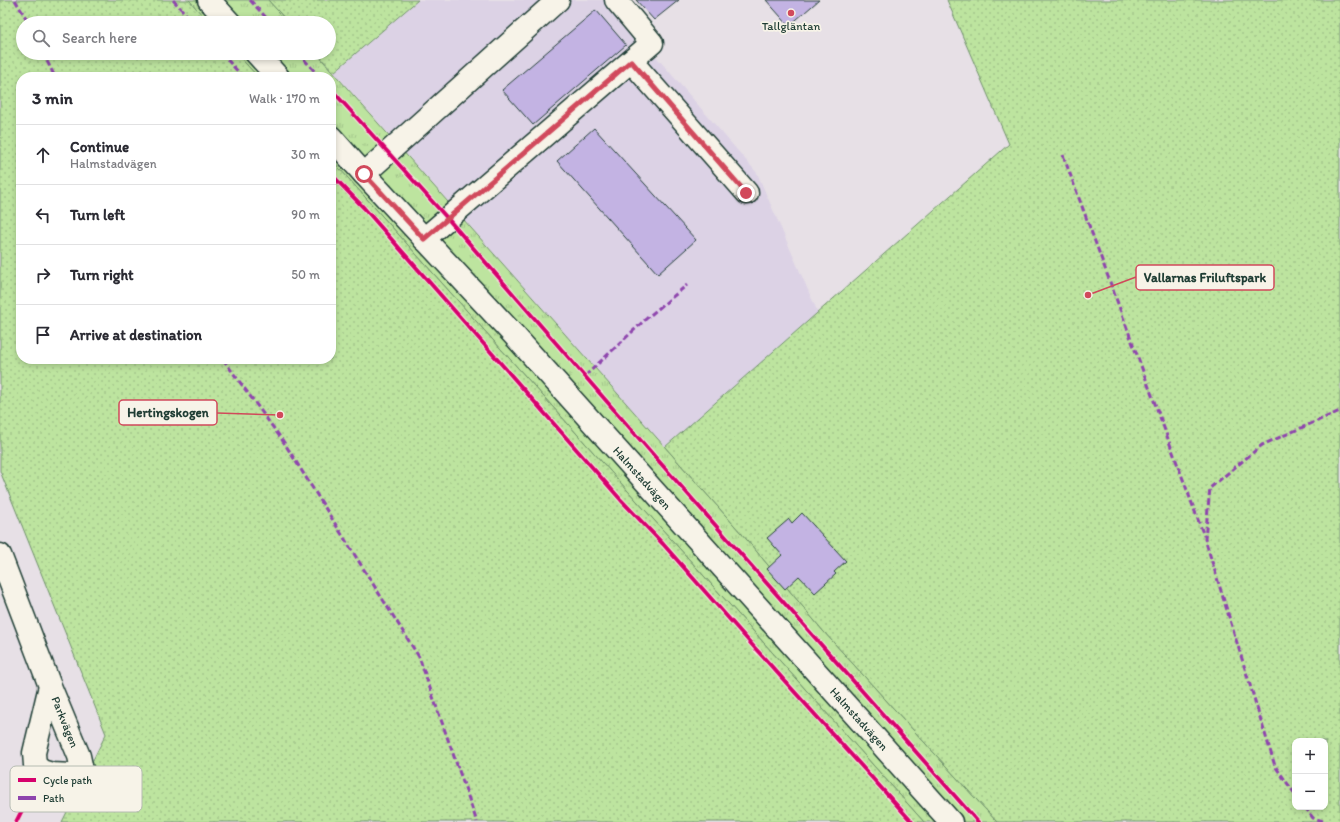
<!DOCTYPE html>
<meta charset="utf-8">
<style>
:root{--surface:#fff;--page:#f7f7f7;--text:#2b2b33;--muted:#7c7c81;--line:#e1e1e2}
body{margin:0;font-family:Itim,sans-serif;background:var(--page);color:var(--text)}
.controls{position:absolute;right:12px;bottom:12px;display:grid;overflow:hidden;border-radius:8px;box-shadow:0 2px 6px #0003}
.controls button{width:36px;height:36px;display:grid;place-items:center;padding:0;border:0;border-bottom:1px solid var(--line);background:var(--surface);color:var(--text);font:20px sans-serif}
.stop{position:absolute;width:12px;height:12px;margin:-9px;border:3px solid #d1495b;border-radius:50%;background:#fff}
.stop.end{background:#d1495b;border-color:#fff;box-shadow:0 1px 4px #0008}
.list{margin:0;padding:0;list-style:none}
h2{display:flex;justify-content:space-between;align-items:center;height:52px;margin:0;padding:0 16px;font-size:17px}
h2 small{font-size:13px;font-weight:400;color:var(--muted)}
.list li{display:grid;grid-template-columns:26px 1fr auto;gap:12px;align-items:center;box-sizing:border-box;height:60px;padding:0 16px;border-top:1px solid var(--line)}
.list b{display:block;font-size:15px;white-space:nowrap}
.list p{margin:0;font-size:13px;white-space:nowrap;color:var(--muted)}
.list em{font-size:13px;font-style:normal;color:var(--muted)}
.icon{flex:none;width:22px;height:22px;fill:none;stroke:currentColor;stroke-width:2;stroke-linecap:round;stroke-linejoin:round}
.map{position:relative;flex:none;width:1340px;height:822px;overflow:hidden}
.search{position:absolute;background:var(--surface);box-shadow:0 2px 6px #0003;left:16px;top:16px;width:320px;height:44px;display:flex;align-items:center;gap:10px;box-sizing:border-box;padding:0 14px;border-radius:22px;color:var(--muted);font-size:15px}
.panel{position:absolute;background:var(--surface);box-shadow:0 2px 6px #0003;left:16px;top:72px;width:320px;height:292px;border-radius:16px}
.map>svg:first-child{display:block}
.built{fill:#dcd2e5}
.grass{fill:url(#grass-tufts);stroke:#6e906a}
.park{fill:url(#park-dots);stroke:#6e906a;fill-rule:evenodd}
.building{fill:#c3b3e3;stroke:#1f3d34}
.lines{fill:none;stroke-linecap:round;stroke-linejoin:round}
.minor-casing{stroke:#1f3d34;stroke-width:25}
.major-casing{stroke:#1f3d34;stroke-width:25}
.minor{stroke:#f7f3e8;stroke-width:22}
.major{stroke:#f7f3e8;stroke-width:22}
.quiet{stroke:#8e44ad;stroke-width:3;stroke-dasharray:6 3;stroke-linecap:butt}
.cycleway-casing{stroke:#f7f3e8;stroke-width:6}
.cycleway{stroke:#d6006c;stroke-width:4}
.route{stroke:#d1495b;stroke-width:5}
.poi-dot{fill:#d1495b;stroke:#f7f3e8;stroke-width:1.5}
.labels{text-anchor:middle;stroke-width:3.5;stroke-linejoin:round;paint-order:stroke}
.poi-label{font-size:12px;fill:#1f3d34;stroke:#f7f3e8}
.street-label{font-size:12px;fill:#1f3d34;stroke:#f7f3e8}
.key{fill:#f7f3e8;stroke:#b6bcb2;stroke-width:1}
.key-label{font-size:11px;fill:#1f3d34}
.leader{fill:none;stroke:#d1495b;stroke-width:1.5}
.callout-dot{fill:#d1495b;stroke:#f7f3e8;stroke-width:1.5}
.callout{fill:#f7f3e8;stroke:#d1495b;stroke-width:1.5}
.callout-label{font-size:13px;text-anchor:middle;font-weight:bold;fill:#1f3d34}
</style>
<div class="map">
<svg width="1340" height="822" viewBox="0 0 1340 822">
<defs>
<pattern id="grass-tufts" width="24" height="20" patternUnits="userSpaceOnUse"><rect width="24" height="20" fill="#bde49f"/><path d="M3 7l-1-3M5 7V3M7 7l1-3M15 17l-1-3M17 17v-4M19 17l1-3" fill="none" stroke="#a2c48a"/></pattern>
<pattern id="park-dots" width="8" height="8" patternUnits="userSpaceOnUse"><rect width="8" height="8" fill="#bde49f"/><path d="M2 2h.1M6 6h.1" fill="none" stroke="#a2c48a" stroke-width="1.8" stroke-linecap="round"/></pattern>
</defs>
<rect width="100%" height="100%" fill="#e7e0e6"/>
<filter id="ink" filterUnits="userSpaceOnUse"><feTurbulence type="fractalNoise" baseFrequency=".025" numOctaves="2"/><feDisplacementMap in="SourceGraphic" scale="8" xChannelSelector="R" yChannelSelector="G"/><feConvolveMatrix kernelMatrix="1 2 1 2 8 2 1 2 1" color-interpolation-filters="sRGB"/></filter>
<g filter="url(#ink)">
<path class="built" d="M 418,0 L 607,0 L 757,173 L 818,313 L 665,447 L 334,72 Z"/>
<path class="grass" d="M 189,0 L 268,0 L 289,23 L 209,23 Z
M 236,53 L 316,53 L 742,534 L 824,632 L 997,822 L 924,822 L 331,159 L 331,77 L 258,77 Z"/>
<path class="park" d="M 0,0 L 189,0 L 209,23 L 23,23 L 23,53 L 236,53 L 258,77 L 21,77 L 21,359 L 331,359 L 331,159 L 924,822 L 62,822 L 106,734 L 0,471 Z
M 268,0 L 418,0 L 334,72 L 316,53 L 329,53 L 329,23 L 289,23 Z
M 947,0 L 1340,0 L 1340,822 L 997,822 L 824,632 L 742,534 L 665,447 L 1009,144 ZM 1295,741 L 1325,741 L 1325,807 L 1295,807 Z"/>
<path class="building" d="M 636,0 L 679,0 L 654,20 Z
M 766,0 L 819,0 L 789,26 Z
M 596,10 L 626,45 L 533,125 L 502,90 Z
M 594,128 L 696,240 L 658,274 L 557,161 Z
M 802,513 L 846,561 L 834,572 L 836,574 L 815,593 L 799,576 L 785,589 L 767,569 L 782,555 L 767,538 L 789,519 L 792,523 Z"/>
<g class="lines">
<g class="minor-casing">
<path id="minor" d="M 631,61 L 747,193
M 364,174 L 558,0
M 424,239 L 652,43 L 616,0
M 0,555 L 50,686 L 79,756 L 82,770 L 72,775 L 52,774 L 42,771 L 35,765 L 34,753 L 50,686"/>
</g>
<g class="major-casing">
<path id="major" d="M 209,0 L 230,23
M 256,53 L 278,77
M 331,137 L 364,174 L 513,334 L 951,822"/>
</g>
<use href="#minor" class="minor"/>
<use href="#major" class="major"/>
<path class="quiet" d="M 15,0 L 29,23
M 173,0 L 194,23
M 250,0 L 271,23
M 43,53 L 55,77
M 221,53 L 243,77
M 298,53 L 320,77
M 1063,155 L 1204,536
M 223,359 L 283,441 L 419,657 L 477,822
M 585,376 L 647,318 L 687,285
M 1295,794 L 1275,766 L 1205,539 L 1210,488 L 1262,445 L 1340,411
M 1305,807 L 1313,818 L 1327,822"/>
<g class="cycleway-casing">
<path id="cycleway" d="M 331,89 L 448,219 L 656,458 L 978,822
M 331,174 L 364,208 L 621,500 L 663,544 L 754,647 L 912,822
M 16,822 L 42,771"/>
</g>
<use href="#cycleway" class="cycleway"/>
</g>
</g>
<g class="lines" filter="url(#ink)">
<path class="route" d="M 364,174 L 424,239 L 631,61 L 746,193"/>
</g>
<circle class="poi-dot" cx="791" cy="13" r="4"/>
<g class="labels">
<g class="poi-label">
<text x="791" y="30">Tallgläntan</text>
</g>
<g class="street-label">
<text transform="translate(642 478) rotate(48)" y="4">Halmstadvägen</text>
<text transform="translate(859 719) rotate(48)" y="4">Halmstadvägen</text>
<text transform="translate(65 722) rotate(68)" y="4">Parkvägen</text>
</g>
</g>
<rect x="10" y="766" width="132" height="46" rx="6" class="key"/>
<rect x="18" y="778" width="18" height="4" fill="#d6006c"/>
<rect x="18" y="796" width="18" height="4" fill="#8e44ad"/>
<g class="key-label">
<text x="43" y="784">Cycle path</text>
<text x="43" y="802">Path</text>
</g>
<path class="leader" d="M1088 295L1136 277M280 415L217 413"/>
<g class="callout-dot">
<circle cx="1088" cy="295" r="4"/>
<circle cx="280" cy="415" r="4"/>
</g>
<g class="callout">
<rect x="1136" y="265" width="138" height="25" rx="4"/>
<rect x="119" y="400" width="98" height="25" rx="4"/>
</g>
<g class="callout-label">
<text x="1205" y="282">Vallarnas Friluftspark</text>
<text x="168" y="417">Hertingskogen</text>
</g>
</svg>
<div class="controls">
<button>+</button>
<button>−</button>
</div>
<div class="stop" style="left:364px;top:174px"></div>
<div class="stop end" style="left:746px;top:193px"></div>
<div class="search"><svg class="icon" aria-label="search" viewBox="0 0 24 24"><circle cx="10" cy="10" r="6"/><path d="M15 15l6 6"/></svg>Search here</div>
<section class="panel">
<h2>3 min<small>Walk · 170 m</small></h2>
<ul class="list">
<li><svg class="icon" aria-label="ahead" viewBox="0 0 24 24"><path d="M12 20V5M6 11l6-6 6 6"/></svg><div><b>Continue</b><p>Halmstadvägen</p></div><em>30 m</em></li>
<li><svg class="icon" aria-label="left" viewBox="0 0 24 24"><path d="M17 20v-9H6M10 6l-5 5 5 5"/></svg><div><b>Turn left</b></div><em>90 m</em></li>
<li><svg class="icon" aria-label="right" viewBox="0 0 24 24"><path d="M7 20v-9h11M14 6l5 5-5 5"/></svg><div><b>Turn right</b></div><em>50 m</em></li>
<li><svg class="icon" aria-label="arrive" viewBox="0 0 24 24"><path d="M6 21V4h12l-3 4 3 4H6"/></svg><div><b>Arrive at destination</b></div></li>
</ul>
</section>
</div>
